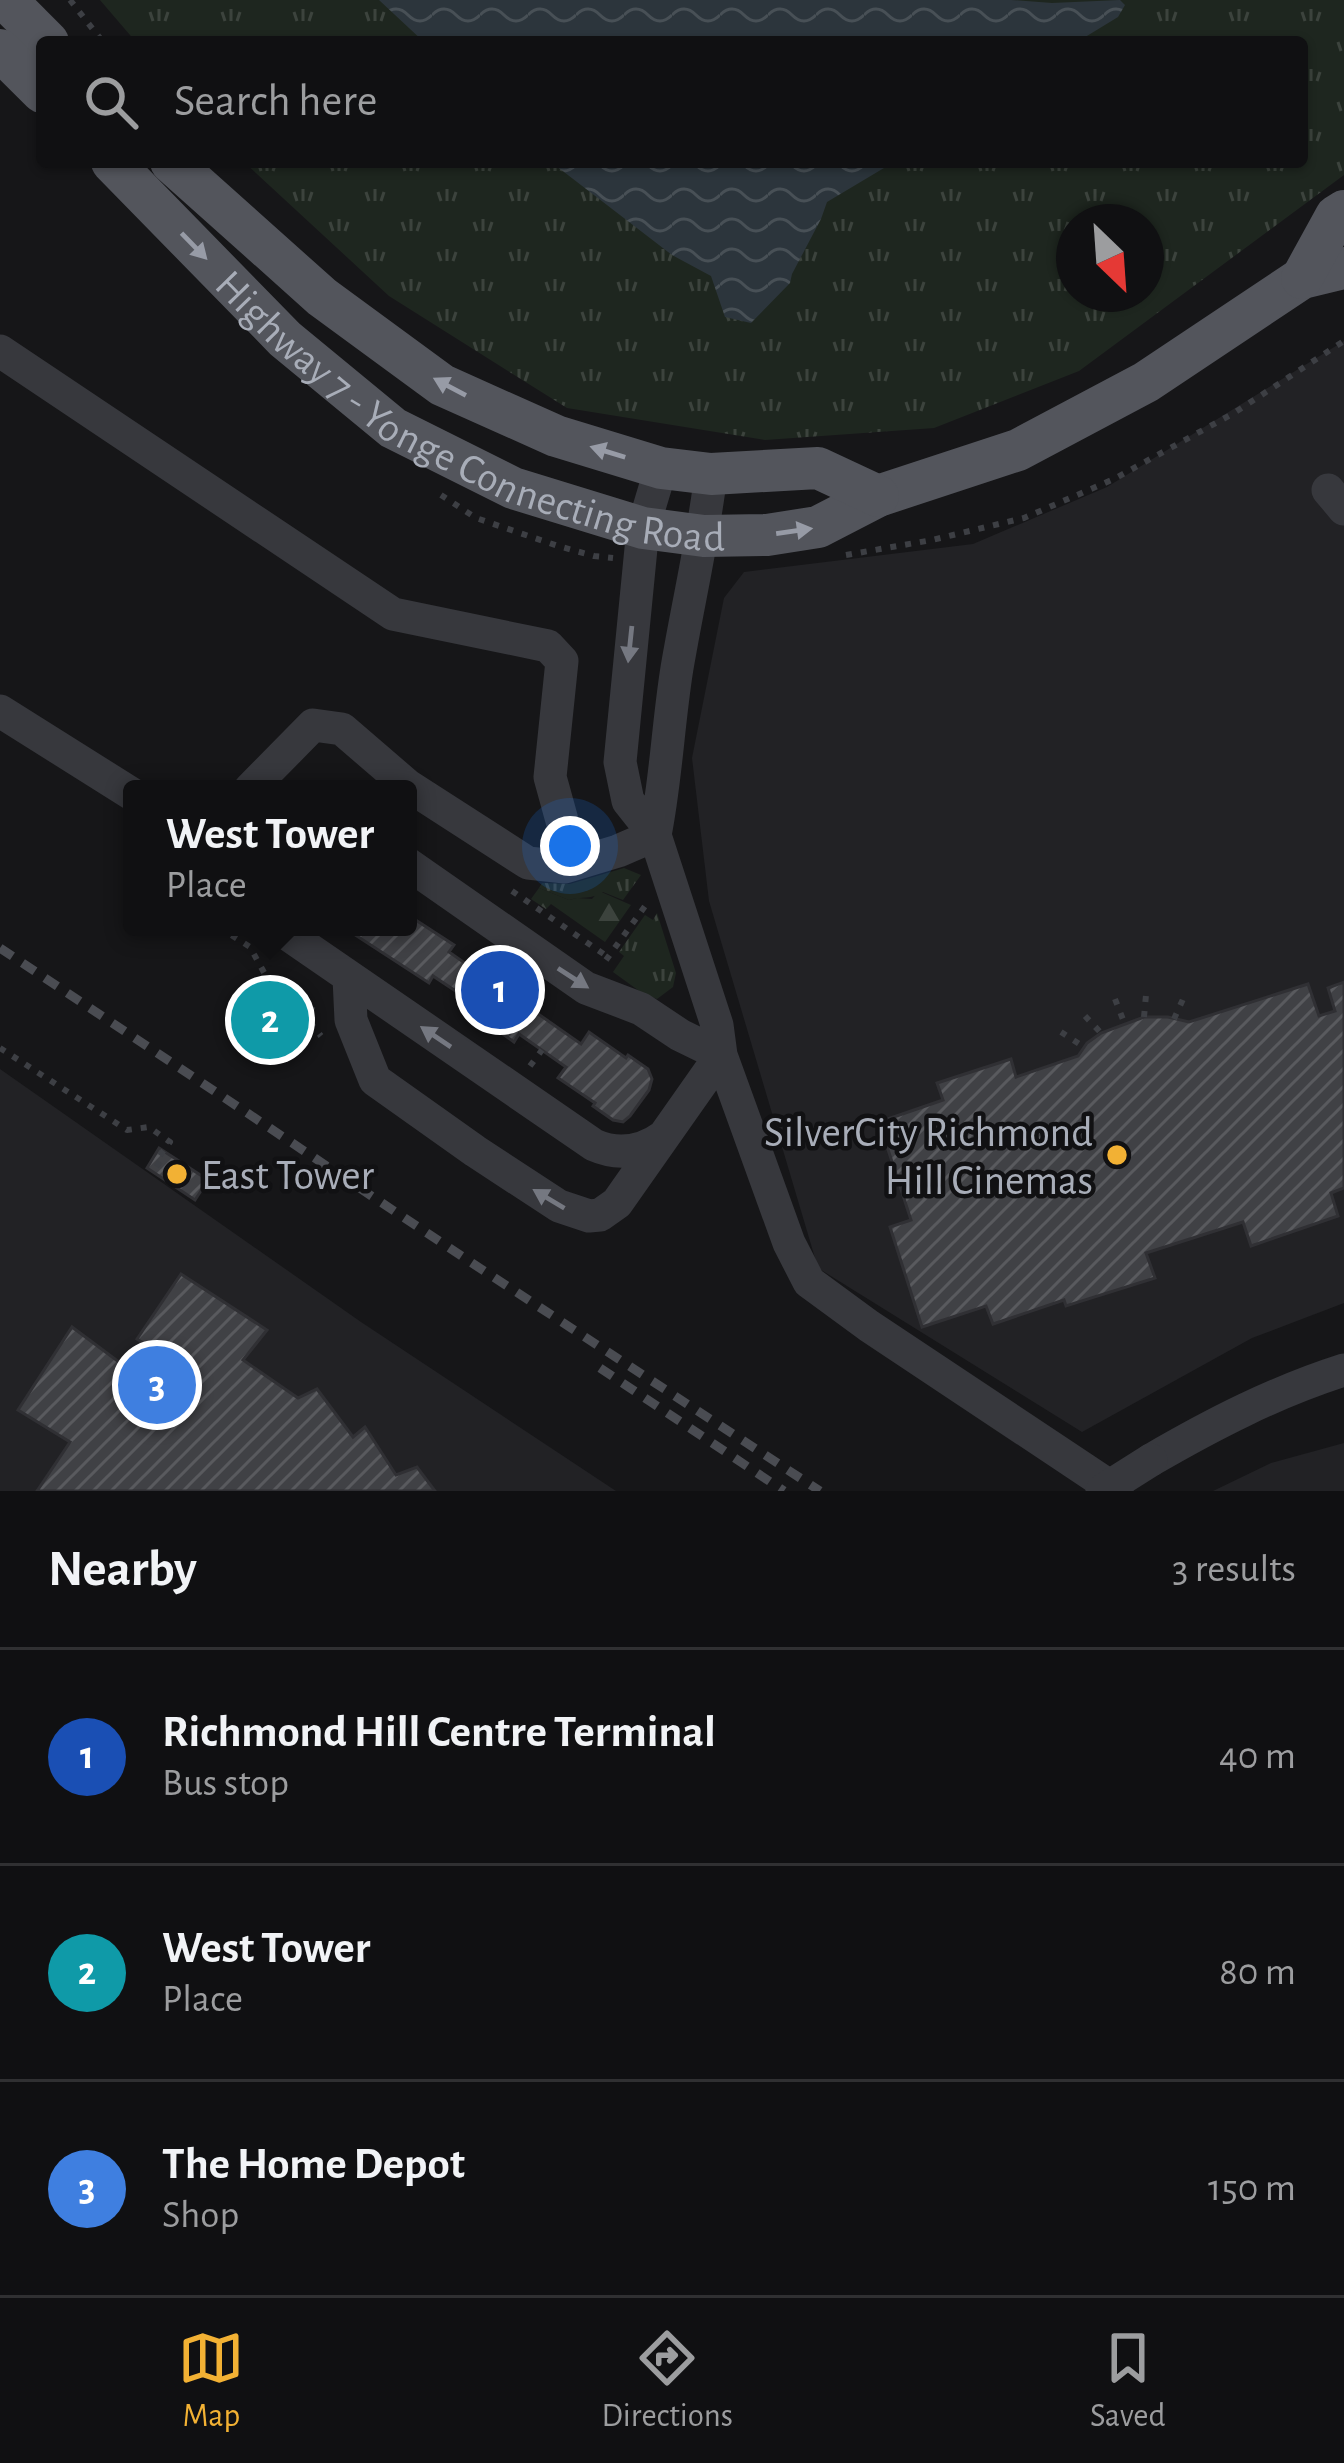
<!DOCTYPE html>
<style>
:root{--surface:#101012;--page:#19191b;--text:#f1f3f6;--muted:#9c9d9f;--line:#303032;--accent:#f2b134}
body{margin:0;font-family:"Alegreya Sans",sans-serif;background:var(--page);color:var(--text)}
.compass{position:absolute;left:1056px;top:204px;width:108px;height:108px;border-radius:50%;background:var(--surface);box-shadow:0 3px 9px #0004;rotate:155deg}
.you{position:absolute;left:570px;top:846px;width:42px;height:42px;margin:-30px;border:9px solid #fff;border-radius:50%;background:#1a73e8;box-shadow:0 0 0 18px #1a73e833}
.badge{display:grid;place-items:center;width:78px;height:78px;border-radius:50%;background:var(--accent);color:#fff;font-size:39px;font-weight:700}
.pin{position:absolute;translate:-50% -50%;border:6px solid #fff;box-shadow:0 3px 12px #0006}
.popup{position:absolute;left:123px;top:780px;width:294px;height:156px;box-sizing:border-box;display:grid;place-content:center;border-radius:12px;background:var(--surface);filter:drop-shadow(0 3px 9px #0005);font-size:39px;white-space:nowrap;color:var(--muted)}
.popup b{font-size:45px;color:var(--text)}
.popup::after{content:'';position:absolute;left:50%;top:100%;margin-left:-24px;border:24px solid transparent;border-top-color:var(--surface)}
.list{margin:0;padding:0;list-style:none}
h2{display:flex;justify-content:space-between;align-items:center;height:156px;margin:0;padding:0 48px;font-size:51px}
h2 small{font-size:39px;font-weight:400;color:var(--muted)}
.list li{display:grid;grid-template-columns:78px 1fr auto;gap:36px;align-items:center;box-sizing:border-box;height:216px;padding:0 48px;border-top:3px solid var(--line)}
.list b{display:block;font-size:45px;white-space:nowrap}
.list p{margin:0;font-size:39px;white-space:nowrap;color:var(--muted)}
.list em{font-size:39px;font-style:normal;color:var(--muted)}
.icon{flex:none;width:66px;height:66px;fill:none;stroke:currentColor;stroke-width:2;stroke-linecap:round;stroke-linejoin:round}
.map{position:relative;flex:none;width:1344px;height:1491px;overflow:hidden}
.search{position:absolute;background:var(--surface);box-shadow:0 3px 9px #0004;left:36px;right:36px;top:36px;height:132px;display:flex;align-items:center;gap:30px;box-sizing:border-box;padding:0 42px;border-radius:12px;color:var(--muted);font-size:45px}
.sheet{height:804px;background:var(--surface)}
nav{display:flex;justify-content:space-around;align-items:center;box-sizing:border-box;height:168px;border-top:3px solid var(--line);background:var(--surface);font-size:33px;color:var(--muted)}
nav a{display:grid;justify-items:center;gap:6px}
nav .on{color:var(--accent)}
.map>svg:first-child{display:block}
.built{fill:#222225}
.grass{fill:url(#grass-tufts);fill-rule:evenodd}
.forest{fill:url(#forest-firs)}
.water{fill:url(#water-waves)}
.building{fill:url(#building-hatch);stroke:#303034;stroke-width:3}
.lines{fill:none;stroke-linecap:round;stroke-linejoin:round}
.path{stroke:#3d3f44;stroke-width:6;stroke-dasharray:6 9;stroke-linecap:butt}
.minor{stroke:#37383d;stroke-width:33}
.major{stroke:#53555c;stroke-width:42}
.rail{stroke:#4a4c52;stroke-width:9;stroke-dasharray:15 12;stroke-linecap:butt}
.minor-bridge{stroke:#37383d;stroke-width:33}
.oneway{fill:#979ba6}
.oneway2{fill:#757881}
.poi-dot{fill:#f2b134;stroke:#111113;stroke-width:4.5}
.labels{text-anchor:middle;stroke-width:9;stroke-linejoin:round;paint-order:stroke}
.street-label{font-size:42px;fill:#a8adb8;stroke:#111113}
.poi-label{font-size:42px;fill:#a8adb8;stroke:#111113;text-anchor:end}
</style>
<div class="map">
<svg width="1344" height="1491" viewBox="0 0 1344 1491">
<defs>
<pattern id="grass-tufts" width="24" height="20" patternUnits="userSpaceOnUse" patternTransform="scale(3)"><rect width="24" height="20" fill="#1e261f"/><path d="M3 7l-1-3M5 7V3M7 7l1-3M15 17l-1-3M17 17v-4M19 17l1-3" fill="none" stroke="#3c433d"/></pattern>
<pattern id="forest-firs" width="22" height="20" patternUnits="userSpaceOnUse" patternTransform="scale(3)"><rect width="22" height="20" fill="#1e261f"/><path d="M5 1l3.5 6h-7zM16 11l3.5 6h-7z" fill="#3c433d"/></pattern>
<pattern id="water-waves" width="16" height="10" patternUnits="userSpaceOnUse" patternTransform="scale(3)"><rect width="16" height="10" fill="#2c353c"/><path d="M0 5q4-4 8 0t8 0" fill="none" stroke="#485056"/></pattern>
<pattern id="building-hatch" width="6" height="6" patternUnits="userSpaceOnUse" patternTransform="scale(3)"><rect width="6" height="6" fill="#404145"/><path d="M-1 1l2-2M0 6l6-6M5 7l2-2" fill="none" stroke="#595a5e"/></pattern>
</defs>
<rect width="100%" height="100%" fill="#161618"/>
<path class="built" d="M 1344,341 L 1344,1303 L 1252,1338 L 1082,1432 L 818,1268 L 709,901 L 692,758 L 724,598 L 744,572 L 973,544 L 1107,487 Z
M 0,1069 L 361,1322 L 616,1491 L 0,1491 Z
M 1344,1443 L 1344,1491 L 1213,1491 L 1271,1463 Z"/>
<path class="grass" d="M 100,0 L 1344,0 L 1344,175 L 1079,371 L 934,428 L 765,440 L 567,408 L 389,296 L 244,162 L 1302,162 L 1302,42 L 136,42 ZM 1074,222 L 1146,222 L 1146,294 L 1074,294 Z
M 624,868 L 641,875 L 623,900 L 603,892 C 591,900 582,896 569,900 L 539,888 L 542,883 L 570,884 Z
M 657,913 L 676,973 L 673,987 L 657,999 L 642,993 L 613,972 L 624,956 L 619,952 L 645,915 L 653,920 Z"/>
<path class="forest" d="M 539,888 L 569,900 L 577,898 L 592,899 L 599,891 L 631,905 L 605,942 L 551,904 L 546,909 L 531,899 Z"/>
<path class="water" d="M 379,0 L 1011,0 L 1052,3 L 1120,0 L 1125,5 L 1118,17 L 1077,42 L 424,42 Z
M 551,162 L 894,162 L 827,202 L 821,219 L 792,274 L 790,283 L 751,323 L 725,317 L 711,276 L 672,255 Z"/>
<path class="building" d="M 408,915 L 454,945 L 449,952 L 496,985 L 501,978 L 539,1003 L 534,1011 L 581,1044 L 589,1032 L 626,1058 L 628,1055 L 648,1069 L 652,1079 L 649,1090 L 630,1116 L 623,1122 L 613,1120 L 593,1106 L 595,1103 L 558,1078 L 566,1067 L 519,1034 L 514,1042 L 476,1015 L 481,1008 L 433,976 L 429,983 L 343,927 L 408,927 Z
M 1344,982 L 1344,1188 L 1331,1193 L 1338,1216 L 1251,1246 L 1243,1222 L 1146,1253 L 1155,1278 L 1066,1306 L 1064,1300 L 993,1324 L 986,1306 L 922,1327 L 890,1227 L 911,1220 L 879,1122 L 943,1100 L 937,1083 L 1011,1059 L 1016,1077 L 1078,1056 L 1087,1043 L 1101,1033 L 1144,1017 L 1168,1017 L 1189,1022 L 1308,984 L 1319,1016 L 1335,1011 L 1328,988 Z
M 254,992 L 307,1028 L 291,1052 L 237,1015 Z
M 159,1148 L 208,1180 L 195,1200 L 147,1168 Z
M 181,1274 L 267,1330 L 243,1360 L 298,1398 L 317,1389 L 353,1437 L 365,1427 L 396,1475 L 417,1467 L 435,1491 L 37,1491 L 70,1442 L 18,1410 L 72,1327 L 143,1380 L 161,1355 L 137,1339 Z"/>
<g class="lines">
<path class="path" d="M 70,0 L 103,42
M 441,495 L 476,518 L 558,546 L 594,556 L 613,558
M 846,555 L 932,540 L 1024,518 L 1114,479 L 1234,413 L 1344,341
M 512,891 L 608,957
M 219,927 L 250,947 L 277,996 L 307,1019 L 321,1036
M 606,960 L 648,902
M 1115,999 L 1124,1022
M 1085,1016 L 1101,1033
M 1144,1017 L 1146,995
M 1174,1019 L 1184,997
M 303,1025 L 316,1000
M 1061,1032 L 1084,1047
M 0,1048 L 127,1130 L 149,1127 L 170,1142 L 155,1162 L 181,1180
M 530,1066 L 542,1050"/>
<path class="minor" d="M 0,351 L 393,614 L 548,646 L 562,661 L 550,777 L 574,864
M 661,468 L 643,528 L 620,762 L 628,801 L 655,835 L 717,1025 L 721,1055 L 789,1243 L 809,1282 L 869,1326 L 1117,1491
M 1328,490 L 1344,509
M 0,711 L 132,794
M 250,789 L 313,725 L 342,729 L 407,785 L 528,863 L 565,867 L 618,851 L 655,835
M 655,835 C 666,780 668,724 677,668 C 688,603 703,540 711,474
M 408,864 L 586,988 L 641,1009 L 680,1035 L 721,1055
M 277,927 L 594,1145 C 619,1156 642,1152 664,1136
M 349,978 L 351,1020 L 375,1080 L 475,1151 L 559,1206 L 589,1216 L 600,1215 L 617,1203 L 721,1055
M 1151,1460 C 1213,1424 1275,1392 1344,1370"/>
<g class="major">
<path d="M 6,0 L 48,42"/>
<path d="M 0,50 L 42,92"/>
<path id="s1" d="M 112,162 L 285,339 L 393,428 L 513,488 L 643,528 L 704,536 L 767,535 L 818,527 L 878,496 L 1018,450 L 1146,382 L 1302,278 L 1344,268"/>
<path d="M 171,162 L 322,297 L 442,385 L 556,436 L 661,468 L 711,474 L 818,468 L 878,496"/>
<path d="M 1302,278 L 1336,216 L 1344,211"/>
</g>
<path class="rail" d="M 0,948 L 472,1263 L 820,1491
M 600,1368 L 784,1491"/>
<path class="minor-bridge" d="M 1102,1491 L 1151,1460"/>
</g>
<defs><path id="oneway-solid" d="M-6-.8H1V-3.2L6.5 0L1 3.2V.8H-6Z" transform="scale(3)"/></defs>
<g class="oneway">
<use href="#oneway-solid" transform="translate(194 246) rotate(46)"/>
<use href="#oneway-solid" transform="translate(450 387) rotate(-152)"/>
<use href="#oneway-solid" transform="translate(608 452) rotate(-163)"/>
<use href="#oneway-solid" transform="translate(794 531) rotate(-8)"/>
</g>
<g class="oneway2">
<use href="#oneway-solid" transform="translate(630 644) rotate(96)"/>
<use href="#oneway-solid" transform="translate(573 978) rotate(33)"/>
<use href="#oneway-solid" transform="translate(436 1037) rotate(-146)"/>
<use href="#oneway-solid" transform="translate(549 1199) rotate(-149)"/>
</g>
<g class="poi-dot">
<circle cx="1117" cy="1155" r="12"/>
<circle cx="177" cy="1174" r="12"/>
</g>
<g class="labels">
<g class="street-label">
<text dy="15" stroke="none"><textPath href="#s1" startOffset="450">Highway 7 - Yonge Connecting Road</textPath></text>
</g>
<g class="poi-label">
<text x="1093" y="1146">SilverCity Richmond<tspan x="1093" dy="48">Hill Cinemas</tspan></text>
<text x="201" y="1189" text-anchor="start">East Tower</text>
</g>
</g>
</svg>
<svg class="compass" viewBox="-18 -18 36 36"><path d="M0-13l5 13h-10z" fill="#e53935"/><path d="M0 13l5-13h-10z" fill="#9c9d9f"/></svg>
<div class="you"></div>
<div class="pin badge" style="left:500px;top:990px;background:#1a4fb4">1</div>
<div class="pin badge" style="left:270px;top:1020px;background:#0f9aa8">2</div>
<div class="popup"><b>West Tower</b>Place</div>
<div class="pin badge" style="left:157px;top:1385px;background:#3f7fe0">3</div>
<div class="search"><svg class="icon" aria-label="search" viewBox="0 0 24 24"><circle cx="10" cy="10" r="6"/><path d="M15 15l6 6"/></svg>Search here</div>
</div>
<section class="sheet">
<h2>Nearby<small>3 results</small></h2>
<ul class="list">
<li><span class="badge" style="background:#1a4fb4">1</span><div><b>Richmond Hill Centre Terminal</b><p>Bus stop</p></div><em>40 m</em></li>
<li><span class="badge" style="background:#0f9aa8">2</span><div><b>West Tower</b><p>Place</p></div><em>80 m</em></li>
<li><span class="badge" style="background:#3f7fe0">3</span><div><b>The Home Depot</b><p>Shop</p></div><em>150 m</em></li>
</ul>
</section>
<nav>
<a class="on"><svg class="icon" aria-label="map" viewBox="0 0 24 24"><path d="M3 6l6-2 6 2 6-2v14l-6 2-6-2-6 2zM9 4v14M15 6v14"/></svg>Map</a>
<a><svg class="icon" aria-label="directions" viewBox="0 0 24 24"><path d="M12 3l9 9-9 9-9-9zM9 14v-3h6M13 9l2 2-2 2"/></svg>Directions</a>
<a><svg class="icon" aria-label="saved" viewBox="0 0 24 24"><path d="M7 4h10v16l-5-4-5 4z"/></svg>Saved</a>
</nav>
